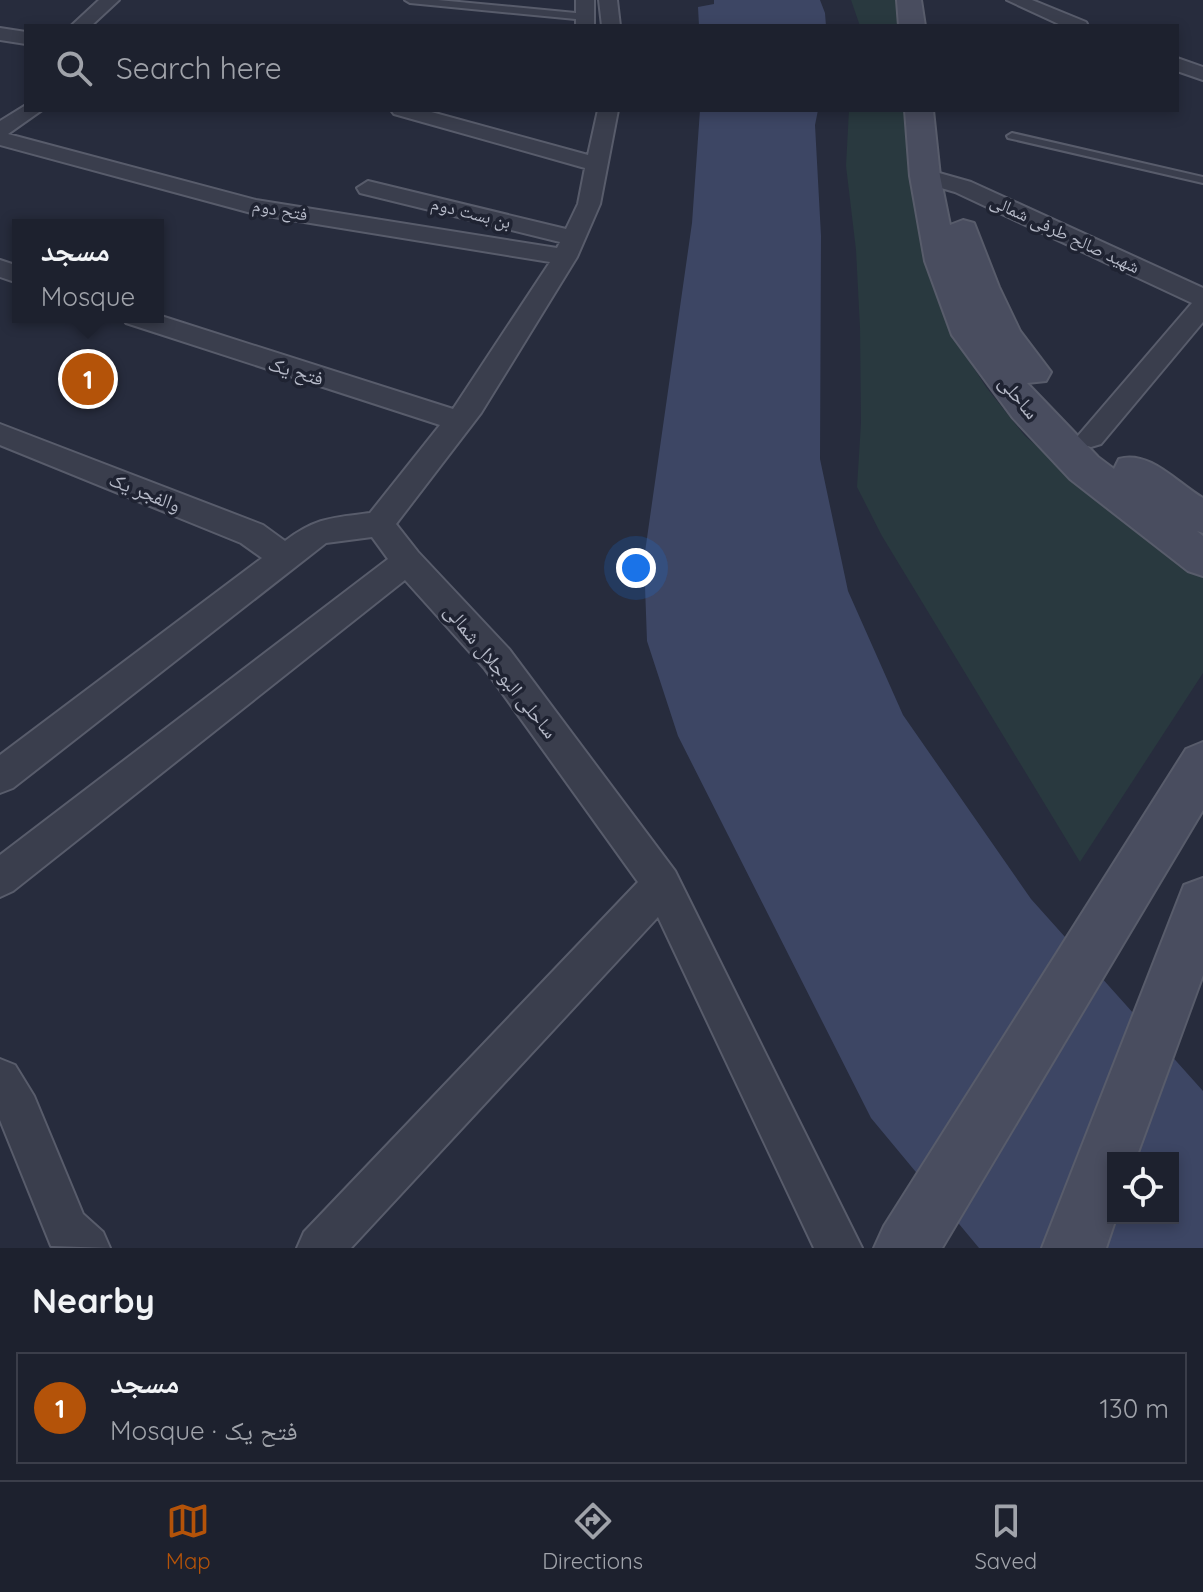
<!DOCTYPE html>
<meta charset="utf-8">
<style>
:root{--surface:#1d212e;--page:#252936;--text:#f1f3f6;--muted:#a0a3aa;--line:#3b3e4a;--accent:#b45309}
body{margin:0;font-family:Quicksand,"Noto Naskh Arabic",sans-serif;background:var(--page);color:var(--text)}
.controls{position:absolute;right:24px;bottom:24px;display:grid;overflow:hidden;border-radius:0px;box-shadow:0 4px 12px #0003}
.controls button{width:72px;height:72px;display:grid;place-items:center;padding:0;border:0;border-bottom:2px solid var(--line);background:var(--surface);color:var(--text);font:40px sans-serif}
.you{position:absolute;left:636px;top:568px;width:28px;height:28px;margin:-20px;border:6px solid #fff;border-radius:50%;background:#1a73e8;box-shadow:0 0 0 12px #1a73e833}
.badge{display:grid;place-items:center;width:52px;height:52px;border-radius:50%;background:var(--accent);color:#fff;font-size:26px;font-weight:700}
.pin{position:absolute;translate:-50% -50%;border:4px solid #fff;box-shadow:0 2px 8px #0006}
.popup{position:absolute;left:12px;top:219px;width:152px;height:104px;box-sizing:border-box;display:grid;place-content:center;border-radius:0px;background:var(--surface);filter:drop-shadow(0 2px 6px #0005);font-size:26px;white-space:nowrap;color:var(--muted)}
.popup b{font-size:30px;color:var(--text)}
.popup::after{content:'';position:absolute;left:50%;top:100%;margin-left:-16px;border:16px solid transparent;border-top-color:var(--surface)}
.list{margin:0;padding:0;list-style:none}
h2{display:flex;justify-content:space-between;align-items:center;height:104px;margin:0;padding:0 32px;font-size:34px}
h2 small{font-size:26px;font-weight:400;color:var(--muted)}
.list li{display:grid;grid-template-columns:52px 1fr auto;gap:24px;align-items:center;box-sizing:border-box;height:112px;margin:0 16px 16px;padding:0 16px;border:2px solid var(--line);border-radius:0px}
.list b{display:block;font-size:30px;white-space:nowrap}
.list p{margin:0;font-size:26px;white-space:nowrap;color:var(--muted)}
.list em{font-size:26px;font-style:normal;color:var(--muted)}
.icon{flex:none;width:44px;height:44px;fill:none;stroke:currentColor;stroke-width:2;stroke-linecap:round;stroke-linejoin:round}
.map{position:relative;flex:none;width:1203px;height:1248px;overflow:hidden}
.search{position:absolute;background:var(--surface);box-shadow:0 4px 12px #0003;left:24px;right:24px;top:24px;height:88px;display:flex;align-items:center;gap:20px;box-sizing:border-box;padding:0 28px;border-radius:0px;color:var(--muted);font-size:30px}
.sheet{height:232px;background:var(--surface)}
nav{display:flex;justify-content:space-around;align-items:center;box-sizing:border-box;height:112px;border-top:2px solid var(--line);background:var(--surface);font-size:22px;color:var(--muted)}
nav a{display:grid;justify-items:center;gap:4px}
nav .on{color:var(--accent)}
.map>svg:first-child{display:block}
.green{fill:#29393f}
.water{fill:#3d4664;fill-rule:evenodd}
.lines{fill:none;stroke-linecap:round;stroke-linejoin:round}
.lane-casing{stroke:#585c6b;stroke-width:4}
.street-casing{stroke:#585c6b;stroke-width:4}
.secondary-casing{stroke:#585c6b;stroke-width:4}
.lane{fill:#3a3e4d;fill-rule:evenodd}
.street{fill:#3a3e4d;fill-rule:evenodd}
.secondary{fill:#494d5f;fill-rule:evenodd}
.labels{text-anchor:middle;stroke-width:7;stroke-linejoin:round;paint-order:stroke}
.far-street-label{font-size:18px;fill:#b6bac8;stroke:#1f2332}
.street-label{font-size:20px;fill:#b6bac8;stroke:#1f2332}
</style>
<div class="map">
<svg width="1203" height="1248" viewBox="0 0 1203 1248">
<rect width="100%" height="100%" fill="#272c3d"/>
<path class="green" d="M 851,0 L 897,0 L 901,26 L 860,26 Z
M 849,110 L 908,110 L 917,206 L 930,280 L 951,332 L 986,387 L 1025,436 L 1069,473 L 1203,571 L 1203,673 L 1080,862 L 882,536 L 857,487 L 861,423 L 860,328 L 856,250 L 846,166 Z"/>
<path class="water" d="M 714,0 L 820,0 L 825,13 L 826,26 L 699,26 L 698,7 L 714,4 Z
M 700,110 L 818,110 L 815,125 L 821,236 L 820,459 L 848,591 L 903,715 L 1031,899 L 1203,1091 L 1203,1248 L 979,1248 L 871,1118 L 678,736 L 647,641 L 644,559 L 692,223 ZM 1113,1158 L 1173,1158 L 1173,1218 L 1113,1218 Z"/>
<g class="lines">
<g class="lane-casing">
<path id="lane" d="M 405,0 L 438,0 L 586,14 L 591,17 L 586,20 L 410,3 Z
M 1012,133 L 1203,177 L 1203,183 L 1008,138 L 1007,136 Z"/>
</g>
<g class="street-casing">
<path id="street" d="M 99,0 L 119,0 L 91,26 L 71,26 Z
M 576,0 L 594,0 L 594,26 L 576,26 Z
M 599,0 L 617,0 L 620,26 L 602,26 Z
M 1007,0 L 1032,0 L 1086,22 L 1088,26 L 1063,26 Z
M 0,28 L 26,32 L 26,44 L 0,40 Z
M 1177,58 L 1203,67 L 1203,80 L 1177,71 Z
M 26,105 L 26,110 L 42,110 L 8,134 L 256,200 L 557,248 L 560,242 L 360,193 L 357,188 L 368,181 L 566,229 L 578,204 L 585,168 L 394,114 L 391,110 L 424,110 L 588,155 L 598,110 L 618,110 L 600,204 L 577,257 L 481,413 L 396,524 L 418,552 L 509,649 L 675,871 L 862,1248 L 814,1248 L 658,917 L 351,1248 L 297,1248 L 304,1232 L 638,882 L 485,669 L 405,580 L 13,891 L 0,897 L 0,855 L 388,559 L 372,537 L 326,543 L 13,788 L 0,793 L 0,755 L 262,558 L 241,543 L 0,445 L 0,424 L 263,525 L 285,541 C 317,517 332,518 370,513 L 440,425 L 126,323 L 122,317 L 158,315 L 453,409 L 550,262 L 255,214 L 0,145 L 0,121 Z
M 925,169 L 971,182 L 1203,288 L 1203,322 L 1101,444 L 1091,447 L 1081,444 L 1077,437 L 1192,303 L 955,192 L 917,181 L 914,176 Z
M 0,260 L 18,266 L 18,283 L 0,277 Z
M 0,1059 L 15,1065 L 34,1096 L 83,1214 L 103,1232 L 110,1248 L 51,1246 L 0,1120 Z"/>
</g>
<g class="secondary-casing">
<path id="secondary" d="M 897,0 L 921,0 L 925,26 L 899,26 Z
M 905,110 L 933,110 L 940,176 L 950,225 L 963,220 L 974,223 L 999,287 L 1020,331 L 1051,372 L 1046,381 L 1027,383 L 1098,457 L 1114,469 L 1119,459 C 1150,450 1177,483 1203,498 L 1203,533 L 1197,531 L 1203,536 L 1203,576 L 1188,571 L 1070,479 L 1013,418 L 952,335 L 925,261 L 910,176 Z
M 1203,742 L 1203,810 L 942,1248 L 874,1248 L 884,1226 L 1186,749 Z
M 1203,878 L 1203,975 L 1136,1158 L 1113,1158 L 1113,1218 L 1116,1218 L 1106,1248 L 1042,1248 L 1184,885 Z"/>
</g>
<use href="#lane" class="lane"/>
<use href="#street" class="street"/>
<use href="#secondary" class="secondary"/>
</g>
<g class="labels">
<g class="far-street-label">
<text transform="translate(280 210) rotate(10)" y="6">فتح دوم</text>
<text transform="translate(471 213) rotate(14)" y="6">بن بست دوم</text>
<text transform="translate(1065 234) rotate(25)" y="6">شهید صالح طرفی شمالی</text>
</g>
<g class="street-label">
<text transform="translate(296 371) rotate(17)" y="7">فتح یک</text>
<text transform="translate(1019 397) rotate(50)" y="7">ساحلی</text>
<text transform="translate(145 492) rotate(22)" y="7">والفجر یک</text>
<text transform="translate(501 671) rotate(51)" y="7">ساحلی البوجلال شمالی</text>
</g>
</g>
</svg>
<div class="controls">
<button><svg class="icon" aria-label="locate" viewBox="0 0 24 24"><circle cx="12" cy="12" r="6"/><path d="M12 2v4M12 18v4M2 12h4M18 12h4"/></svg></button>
</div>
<div class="you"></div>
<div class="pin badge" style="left:88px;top:379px">1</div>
<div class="popup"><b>مسجد</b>Mosque</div>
<div class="search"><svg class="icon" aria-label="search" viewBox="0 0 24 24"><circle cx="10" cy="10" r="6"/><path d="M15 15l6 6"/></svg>Search here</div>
</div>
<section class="sheet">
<h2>Nearby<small></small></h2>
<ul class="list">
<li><span class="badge">1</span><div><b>مسجد</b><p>Mosque · فتح یک</p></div><em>130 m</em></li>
</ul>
</section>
<nav>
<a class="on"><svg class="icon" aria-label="map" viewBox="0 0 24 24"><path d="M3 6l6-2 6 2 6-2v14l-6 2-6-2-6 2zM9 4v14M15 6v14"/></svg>Map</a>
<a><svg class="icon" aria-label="directions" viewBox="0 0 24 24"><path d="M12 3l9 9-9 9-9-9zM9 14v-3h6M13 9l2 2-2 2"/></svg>Directions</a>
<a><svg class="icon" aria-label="saved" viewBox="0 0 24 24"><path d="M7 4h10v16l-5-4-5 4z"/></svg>Saved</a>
</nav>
